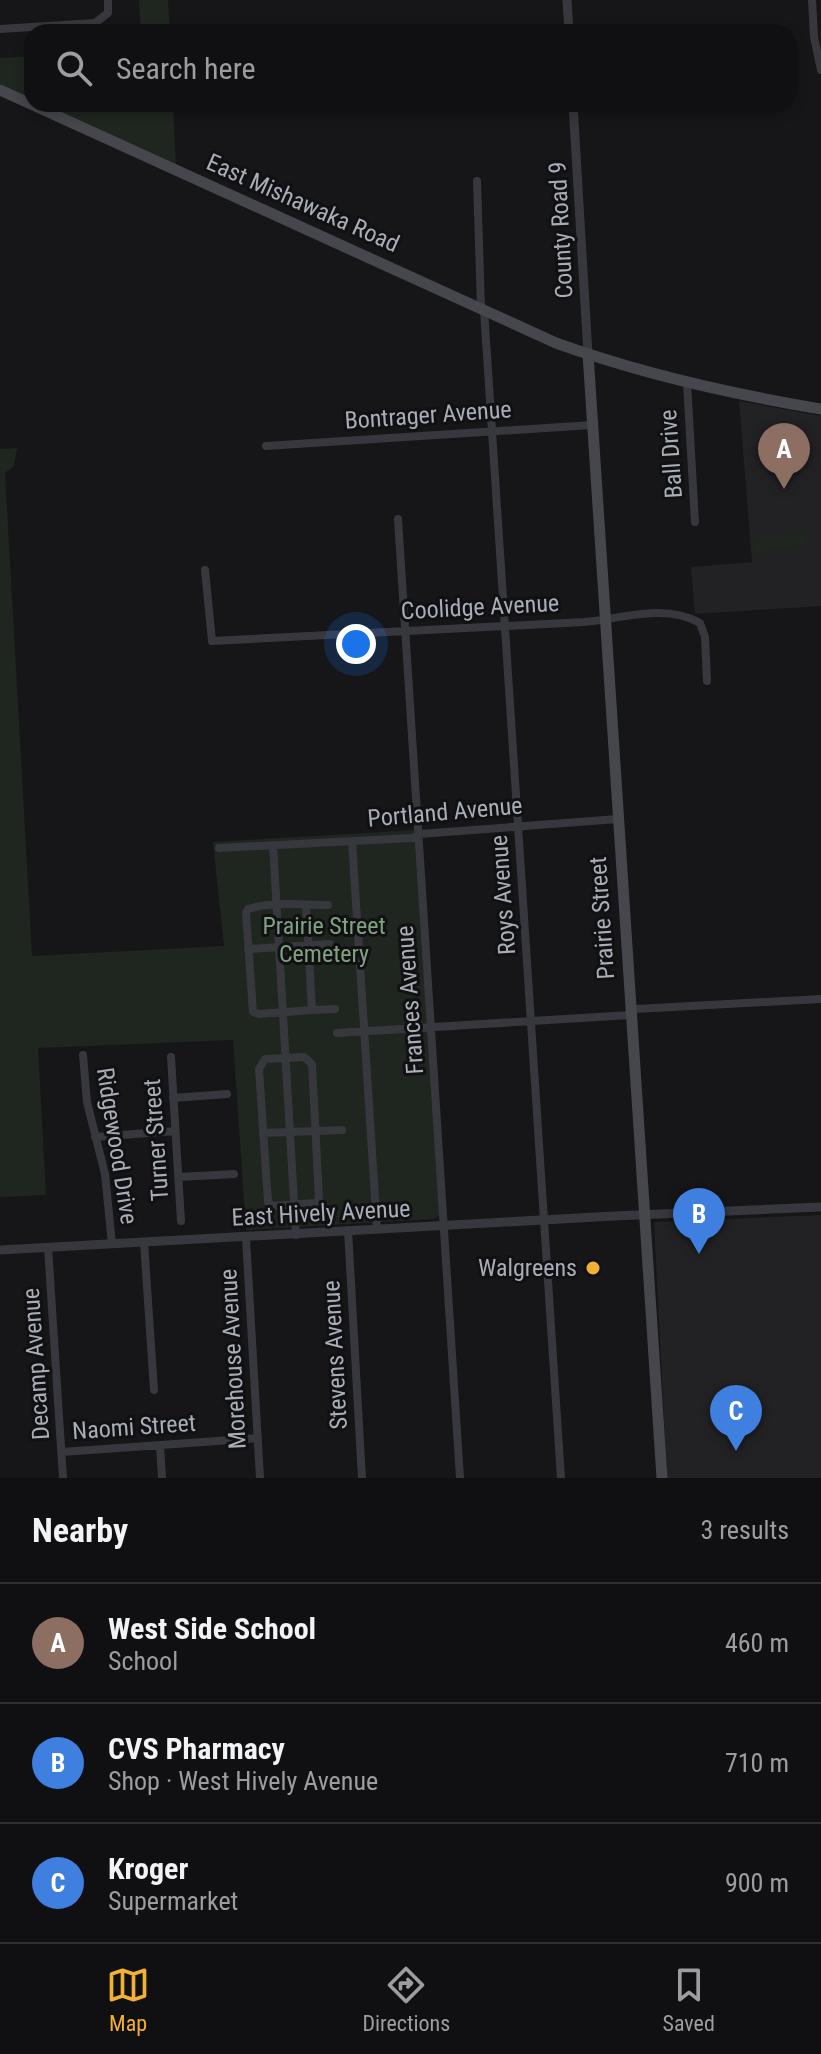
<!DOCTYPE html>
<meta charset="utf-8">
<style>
:root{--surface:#101012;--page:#1e1e20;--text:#f1f3f6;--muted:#9c9d9f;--line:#303032;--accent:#f2b134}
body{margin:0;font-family:"Roboto Condensed",sans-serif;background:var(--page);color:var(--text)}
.you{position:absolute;left:356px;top:644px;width:28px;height:28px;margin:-20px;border:6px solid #fff;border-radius:50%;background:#1a73e8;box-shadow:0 0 0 12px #1a73e833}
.badge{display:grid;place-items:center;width:52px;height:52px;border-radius:50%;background:var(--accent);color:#fff;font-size:26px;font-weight:700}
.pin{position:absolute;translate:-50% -66px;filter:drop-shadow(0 2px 4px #0008)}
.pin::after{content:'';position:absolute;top:42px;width:28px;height:24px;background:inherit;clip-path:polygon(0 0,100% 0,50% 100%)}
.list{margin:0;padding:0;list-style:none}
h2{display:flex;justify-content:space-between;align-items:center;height:104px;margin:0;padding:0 32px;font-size:34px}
h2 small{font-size:26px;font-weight:400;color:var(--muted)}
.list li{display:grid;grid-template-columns:52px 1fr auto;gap:24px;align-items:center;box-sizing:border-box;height:120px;padding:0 32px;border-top:2px solid var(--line)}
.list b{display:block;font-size:30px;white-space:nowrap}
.list p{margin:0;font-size:26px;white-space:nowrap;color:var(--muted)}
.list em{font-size:26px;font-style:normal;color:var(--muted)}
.icon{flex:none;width:44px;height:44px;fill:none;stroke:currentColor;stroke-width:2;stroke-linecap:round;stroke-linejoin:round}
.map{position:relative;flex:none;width:821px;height:1478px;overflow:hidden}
.search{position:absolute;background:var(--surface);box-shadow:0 4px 12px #0003;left:24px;right:24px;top:24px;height:88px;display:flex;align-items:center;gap:20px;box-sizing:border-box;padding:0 28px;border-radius:24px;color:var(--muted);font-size:30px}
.sheet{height:464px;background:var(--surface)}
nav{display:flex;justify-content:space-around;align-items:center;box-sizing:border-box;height:112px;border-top:2px solid var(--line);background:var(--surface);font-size:22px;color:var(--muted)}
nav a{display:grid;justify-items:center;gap:4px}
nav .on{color:var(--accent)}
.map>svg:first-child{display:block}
.built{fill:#222225}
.green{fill:#1e261f}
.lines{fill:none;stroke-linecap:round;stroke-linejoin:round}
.minor{stroke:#37383d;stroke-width:8}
.tertiary{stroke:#37383d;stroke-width:9}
.secondary{stroke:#45474d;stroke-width:11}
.poi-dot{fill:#f2b134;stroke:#111113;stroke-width:3}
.labels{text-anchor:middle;stroke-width:6;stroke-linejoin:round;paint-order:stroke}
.street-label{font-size:24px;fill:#a8adb8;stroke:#111113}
.park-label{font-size:24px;fill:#7fa381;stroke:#111113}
.poi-label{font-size:24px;fill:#a8adb8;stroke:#111113;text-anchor:end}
</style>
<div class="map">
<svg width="821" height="1478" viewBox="0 0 821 1478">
<rect width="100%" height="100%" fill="#161618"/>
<path class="built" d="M 739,401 L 821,416 L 821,606 L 695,614 L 691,567 L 752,562 Z
M 821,1215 L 821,1478 L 667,1478 L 654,1222 Z"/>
<path class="green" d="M 139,0 L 168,0 L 170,32 L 141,32 Z
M 32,56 L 32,99 L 0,84 L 0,58 Z
M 43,104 L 173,104 L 176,166 Z
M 17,448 L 14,466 L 5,473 L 32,956 L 224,946 L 213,842 L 417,830 L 440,1210 L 439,1216 L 433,1219 L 246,1230 L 233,1040 L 38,1048 L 46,1195 L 0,1197 L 0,449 Z
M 805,534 L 805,546 L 767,549 L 765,556 L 755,555 L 755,538 Z"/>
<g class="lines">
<path class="minor" d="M 812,0 L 814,37 L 821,70
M 0,29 L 95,23 L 108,13 L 108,0
M 477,181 L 481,308
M 484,310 L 561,1478
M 687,383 L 695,522
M 266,446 L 592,425
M 398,519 L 460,1478
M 205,570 L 212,641 L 584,622 C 622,619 664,603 700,623 L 705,637 L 707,681
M 352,841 L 377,1229
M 273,845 L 296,1235
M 219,848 L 413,838 L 420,834 L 618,819
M 306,905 L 312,1010 L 259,1014 L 253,1012 L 246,913 L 248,909 C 272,901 303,905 328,905
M 248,949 L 330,944
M 312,1010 L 335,1009
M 337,1033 L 630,1015 L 636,1009 L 821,999
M 83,1055 L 87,1102 L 105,1174 L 112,1244
M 171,1057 L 181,1221
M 304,1057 L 312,1064 L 319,1199 L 316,1203 L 273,1206 L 268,1202 L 259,1069 L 265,1059 Z
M 173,1098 L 227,1094
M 263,1133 L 342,1130
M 95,1137 L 175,1131
M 179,1177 L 234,1174
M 348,1230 L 362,1478
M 246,1238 L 260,1478
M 144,1242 L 154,1390
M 48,1247 L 63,1478
M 160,1445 L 162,1478
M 62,1452 L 258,1438"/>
<path class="tertiary" d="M 567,0 L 569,32
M 573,104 L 588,354
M 0,1250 L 614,1216 L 821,1207"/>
<path class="secondary" d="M 0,90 L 556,343 C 642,374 731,394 821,409
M 588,354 L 662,1478"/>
</g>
<circle class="poi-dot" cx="593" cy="1268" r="8"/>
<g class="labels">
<g class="street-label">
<text transform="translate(303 203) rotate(24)" y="8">East Mishawaka Road</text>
<text transform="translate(561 230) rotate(-93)" y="8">County Road 9</text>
<text transform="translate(428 415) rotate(-4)" y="8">Bontrager Avenue</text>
<text transform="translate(671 454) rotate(-94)" y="8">Ball Drive</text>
<text transform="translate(480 607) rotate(-3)" y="8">Coolidge Avenue</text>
<text transform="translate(445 812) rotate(-5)" y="8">Portland Avenue</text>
<text transform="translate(503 895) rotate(-94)" y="8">Roys Avenue</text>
<text transform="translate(602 918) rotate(-94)" y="8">Prairie Street</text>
<text transform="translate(410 1000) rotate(-94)" y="8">Frances Avenue</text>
<text transform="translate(156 1140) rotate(-94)" y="8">Turner Street</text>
<text transform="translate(117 1146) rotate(81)" y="8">Ridgewood Drive</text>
<text transform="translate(321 1213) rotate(-3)" y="8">East Hively Avenue</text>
<text transform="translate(335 1355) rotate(-93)" y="8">Stevens Avenue</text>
<text transform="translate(233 1359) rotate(-93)" y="8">Morehouse Avenue</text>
<text transform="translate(36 1364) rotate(-94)" y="8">Decamp Avenue</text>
<text transform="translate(134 1427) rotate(-4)" y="8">Naomi Street</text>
</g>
<g class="park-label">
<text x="324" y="934">Prairie Street<tspan x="324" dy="28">Cemetery</tspan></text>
</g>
<g class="poi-label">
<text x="577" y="1276">Walgreens</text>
</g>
</g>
</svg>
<div class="you"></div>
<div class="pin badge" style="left:784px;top:489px;background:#8d6e63">A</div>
<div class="pin badge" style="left:699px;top:1254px;background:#3f7fe0">B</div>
<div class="pin badge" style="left:736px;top:1451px;background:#3f7fe0">C</div>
<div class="search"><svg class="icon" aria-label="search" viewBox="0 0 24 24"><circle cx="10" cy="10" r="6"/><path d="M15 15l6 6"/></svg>Search here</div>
</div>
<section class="sheet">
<h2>Nearby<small>3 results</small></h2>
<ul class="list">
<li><span class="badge" style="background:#8d6e63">A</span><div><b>West Side School</b><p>School</p></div><em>460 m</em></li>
<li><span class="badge" style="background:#3f7fe0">B</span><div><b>CVS Pharmacy</b><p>Shop · West Hively Avenue</p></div><em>710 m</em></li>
<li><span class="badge" style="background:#3f7fe0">C</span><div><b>Kroger</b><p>Supermarket</p></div><em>900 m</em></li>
</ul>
</section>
<nav>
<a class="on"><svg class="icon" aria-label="map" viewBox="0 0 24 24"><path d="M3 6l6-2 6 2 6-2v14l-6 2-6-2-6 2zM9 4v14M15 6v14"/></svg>Map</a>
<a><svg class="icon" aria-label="directions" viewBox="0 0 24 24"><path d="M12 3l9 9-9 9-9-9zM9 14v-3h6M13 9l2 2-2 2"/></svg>Directions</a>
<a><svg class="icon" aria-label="saved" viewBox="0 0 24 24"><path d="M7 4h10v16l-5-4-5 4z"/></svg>Saved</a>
</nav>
